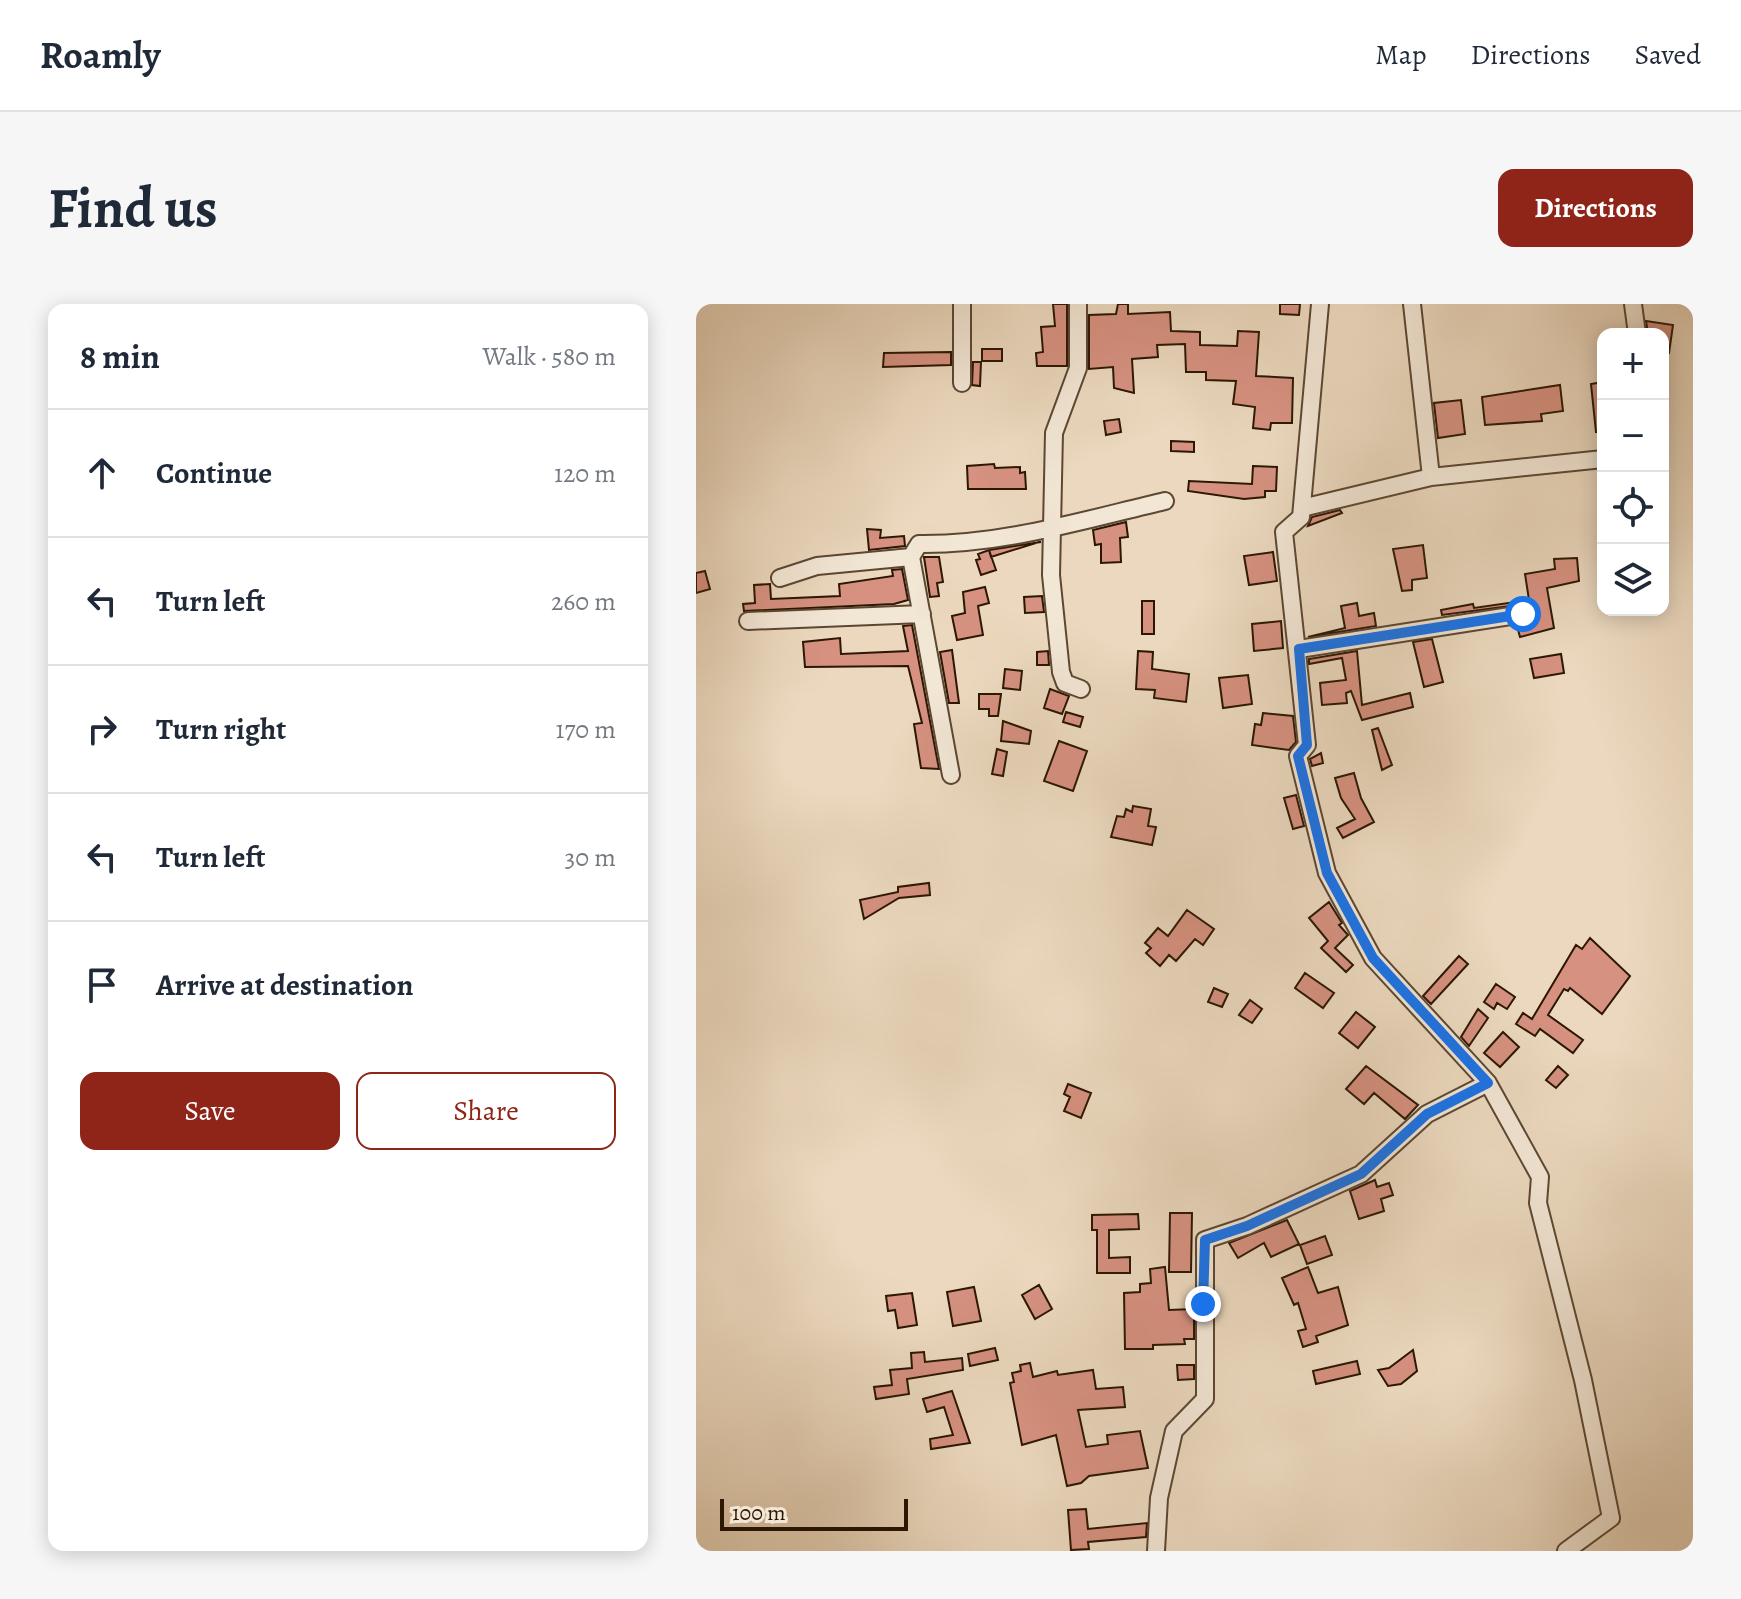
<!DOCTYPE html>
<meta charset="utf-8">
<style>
:root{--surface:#fff;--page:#f6f6f7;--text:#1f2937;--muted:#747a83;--line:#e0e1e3;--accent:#8f2418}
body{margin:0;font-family:Alegreya,serif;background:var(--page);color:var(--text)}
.controls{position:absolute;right:24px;top:24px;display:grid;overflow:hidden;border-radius:16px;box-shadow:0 4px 20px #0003}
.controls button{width:72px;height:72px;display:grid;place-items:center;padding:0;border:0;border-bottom:2px solid var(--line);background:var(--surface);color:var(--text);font:40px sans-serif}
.scale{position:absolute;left:24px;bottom:20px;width:188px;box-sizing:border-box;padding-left:8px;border:4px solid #2c1703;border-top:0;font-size:22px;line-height:28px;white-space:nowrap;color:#2c1703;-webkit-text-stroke:6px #f2e6d5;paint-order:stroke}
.stop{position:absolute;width:24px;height:24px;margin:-18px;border:6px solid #1a73e8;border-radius:50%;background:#fff}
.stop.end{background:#1a73e8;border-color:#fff;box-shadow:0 2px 8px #0008}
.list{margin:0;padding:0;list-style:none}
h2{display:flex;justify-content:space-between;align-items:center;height:104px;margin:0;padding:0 32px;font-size:34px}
h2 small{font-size:26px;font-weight:400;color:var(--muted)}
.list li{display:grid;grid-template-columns:52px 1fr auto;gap:24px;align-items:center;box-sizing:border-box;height:128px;padding:0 32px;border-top:2px solid var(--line)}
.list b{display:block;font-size:30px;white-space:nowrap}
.list em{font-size:26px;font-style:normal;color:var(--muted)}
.actions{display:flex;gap:16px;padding:24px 32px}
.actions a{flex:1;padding:18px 0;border:2px solid var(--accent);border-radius:16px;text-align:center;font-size:28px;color:var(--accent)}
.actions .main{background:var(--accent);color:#fff}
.icon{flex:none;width:44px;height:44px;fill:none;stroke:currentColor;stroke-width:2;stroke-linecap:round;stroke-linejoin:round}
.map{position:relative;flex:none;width:997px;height:1247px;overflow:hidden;border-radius:16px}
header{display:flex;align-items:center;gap:48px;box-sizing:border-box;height:112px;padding:0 40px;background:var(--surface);border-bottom:2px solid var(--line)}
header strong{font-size:38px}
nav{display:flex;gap:44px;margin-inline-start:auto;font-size:28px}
.intro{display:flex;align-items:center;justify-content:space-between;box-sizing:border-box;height:192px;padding:0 48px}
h1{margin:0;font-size:56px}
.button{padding:20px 36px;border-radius:16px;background:var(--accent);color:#fff;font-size:28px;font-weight:700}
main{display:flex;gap:48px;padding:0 48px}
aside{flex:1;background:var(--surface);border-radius:16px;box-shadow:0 4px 20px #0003}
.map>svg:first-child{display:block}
.building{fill:#d69180;stroke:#2c1703;stroke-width:2}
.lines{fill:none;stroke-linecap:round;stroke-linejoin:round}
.minor-casing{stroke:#5c4732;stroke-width:20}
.minor{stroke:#f2e6d5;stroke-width:16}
.route{stroke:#1a73e8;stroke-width:10}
</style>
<header>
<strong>Roamly</strong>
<nav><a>Map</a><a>Directions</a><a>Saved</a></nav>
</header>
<div class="intro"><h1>Find us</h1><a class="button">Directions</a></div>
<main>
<aside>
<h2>8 min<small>Walk · 580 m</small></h2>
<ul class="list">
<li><svg class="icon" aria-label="ahead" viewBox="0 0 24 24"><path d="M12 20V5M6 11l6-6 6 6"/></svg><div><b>Continue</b></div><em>120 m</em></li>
<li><svg class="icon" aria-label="left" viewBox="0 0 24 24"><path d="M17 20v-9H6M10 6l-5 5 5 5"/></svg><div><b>Turn left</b></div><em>260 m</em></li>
<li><svg class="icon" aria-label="right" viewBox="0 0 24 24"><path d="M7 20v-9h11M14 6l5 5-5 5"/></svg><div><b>Turn right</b></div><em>170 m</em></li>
<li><svg class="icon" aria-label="left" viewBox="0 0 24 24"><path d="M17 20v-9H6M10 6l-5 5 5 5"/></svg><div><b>Turn left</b></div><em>30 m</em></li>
<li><svg class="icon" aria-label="arrive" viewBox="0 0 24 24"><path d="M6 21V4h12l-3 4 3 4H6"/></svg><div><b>Arrive at destination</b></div></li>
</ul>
<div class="actions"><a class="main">Save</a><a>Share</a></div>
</aside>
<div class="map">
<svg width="997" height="1247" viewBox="0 0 997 1247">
<rect width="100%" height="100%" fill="#ebd8be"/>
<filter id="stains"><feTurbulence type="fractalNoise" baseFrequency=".0025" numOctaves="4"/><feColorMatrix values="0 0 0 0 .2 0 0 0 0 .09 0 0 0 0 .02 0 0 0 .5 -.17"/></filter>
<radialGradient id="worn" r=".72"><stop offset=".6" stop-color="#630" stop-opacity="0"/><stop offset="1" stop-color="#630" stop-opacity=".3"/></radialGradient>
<path class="building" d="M 357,0 L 371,0 L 371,62 L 341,62 L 340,49 L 347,48 L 345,23 L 359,22 Z
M 422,0 L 432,0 L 432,10 L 474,8 L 475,27 L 504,28 L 504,41 L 541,42 L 542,27 L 563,28 L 560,72 L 597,74 L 596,119 L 575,119 L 574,126 L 557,124 L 559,103 L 537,100 L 540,77 L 510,76 L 510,68 L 490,68 L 489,40 L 461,41 L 462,53 L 436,55 L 438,89 L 418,84 L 417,63 L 393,65 L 393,11 L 420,10 Z
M 584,0 L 604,0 L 603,11 L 584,10 Z
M 950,17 L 977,21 L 973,49 L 967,49 L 967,30 L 952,30 Z
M 286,45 L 306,45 L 306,57 L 286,57 Z
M 255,48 L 255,61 L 187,63 L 188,49 Z
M 277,58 L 285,58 L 284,82 L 276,81 Z
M 907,78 L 907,128 L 900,128 L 895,80 Z
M 864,81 L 867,107 L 845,110 L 846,117 L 789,121 L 786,93 Z
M 765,96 L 769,130 L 742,134 L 738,99 Z
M 423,115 L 425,128 L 410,131 L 408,117 Z
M 475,137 L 498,138 L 498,148 L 475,147 Z
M 298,160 L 299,164 L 324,163 L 324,169 L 329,168 L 330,185 L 272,185 L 271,162 Z
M 557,162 L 581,163 L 580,187 L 569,187 L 569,193 L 548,195 L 492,187 L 493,177 L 556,180 Z
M 644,206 L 646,209 L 612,222 L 616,213 Z
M 430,218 L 432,233 L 424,234 L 425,258 L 405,259 L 405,240 L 399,241 L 397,226 Z
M 171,225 L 185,226 L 184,234 L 208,232 L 209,242 L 173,246 Z
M 343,238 L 295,253 L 293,246 L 345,238 Z
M 727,241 L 731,274 L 716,276 L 716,286 L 706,287 L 697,245 Z
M 293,246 L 300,266 L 285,271 L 280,256 L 284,255 L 282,250 Z
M 577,248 L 581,277 L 553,281 L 548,252 Z
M 228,253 L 243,253 L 247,278 L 241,279 L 243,292 L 234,293 Z
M 881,254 L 883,277 L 851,284 L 858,324 L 824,333 L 821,322 L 833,319 L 837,313 L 836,304 L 830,300 L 746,311 L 745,306 L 777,300 L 778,304 L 833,296 L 829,270 L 859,265 L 858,255 Z
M 206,265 L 212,296 L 198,300 L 48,307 L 47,300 L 59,299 L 58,281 L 74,280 L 75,295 L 144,292 L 143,280 L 197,272 L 196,266 Z
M 9,267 L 14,285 L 0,289 L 0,269 Z
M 289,283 L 293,299 L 282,302 L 287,331 L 261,336 L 256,312 L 269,309 L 267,288 Z
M 346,292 L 348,308 L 329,309 L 328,293 Z
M 446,297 L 458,297 L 458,330 L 446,330 Z
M 661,299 L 663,312 L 678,309 L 680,322 L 612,333 L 649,324 L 645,302 Z
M 585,317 L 587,344 L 558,347 L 556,320 Z
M 216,321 L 243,465 L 225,464 L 218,420 L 226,419 L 212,362 L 109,363 L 107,338 L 144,334 L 145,350 L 212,347 L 207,322 Z
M 736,335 L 747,378 L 728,383 L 717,338 Z
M 256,346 L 263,399 L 253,399 L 244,348 Z
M 352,347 L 353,361 L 341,361 L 341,348 Z
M 442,347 L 457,348 L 456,365 L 493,370 L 490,398 L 458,394 L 459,386 L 440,385 Z
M 661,347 L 666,401 L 714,389 L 717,403 L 666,416 L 655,387 L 650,389 L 651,399 L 626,401 L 624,379 L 650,376 L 646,354 L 613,360 L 613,355 Z
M 865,350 L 868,369 L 838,374 L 834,355 Z
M 309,365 L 326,367 L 324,386 L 307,384 Z
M 552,371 L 556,400 L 527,404 L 523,374 Z
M 354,385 L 373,392 L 366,410 L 348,404 Z
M 283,390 L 305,390 L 302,412 L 293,412 L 293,405 L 283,405 Z
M 370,408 L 387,413 L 384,423 L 367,418 Z
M 567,409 L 597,412 L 600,438 L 593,446 L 556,441 L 559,420 L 565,421 Z
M 307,417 L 335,427 L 333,440 L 305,437 Z
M 682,424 L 696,461 L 686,466 L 676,426 Z
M 363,437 L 391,447 L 377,487 L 348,477 Z
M 301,445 L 311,448 L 307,472 L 296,470 Z
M 625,449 L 627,459 L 616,462 L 614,455 Z
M 658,469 L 665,494 L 678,518 L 647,534 L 641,524 L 659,515 L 645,494 L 639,474 Z
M 600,491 L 608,522 L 597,525 L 588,494 Z
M 437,502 L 455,505 L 452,522 L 460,523 L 456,541 L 415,533 L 421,512 L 428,513 L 430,505 L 436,508 Z
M 233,579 L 234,591 L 203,594 L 168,615 L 164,596 L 202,588 L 202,583 Z
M 633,598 L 646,619 L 643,621 L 652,631 L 639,644 L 657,661 L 650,668 L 625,644 L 632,637 L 613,614 Z
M 491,606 L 518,625 L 507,641 L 499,635 L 480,657 L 473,651 L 464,662 L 450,649 L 455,644 L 449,639 L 462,624 L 472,632 Z
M 894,634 L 934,672 L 906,710 L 874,684 L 872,687 L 868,685 L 852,711 L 887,736 L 877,749 L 844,725 L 839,732 L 820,720 L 827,709 L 836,715 L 880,641 L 886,645 Z
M 763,652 L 772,660 L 735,700 L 727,692 Z
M 609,669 L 638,689 L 627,704 L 599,684 Z
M 800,680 L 819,693 L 811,705 L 801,699 L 798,705 L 788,698 Z
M 518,684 L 532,690 L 526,703 L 512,698 Z
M 554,696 L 566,705 L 556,719 L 543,711 Z
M 782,705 L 792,714 L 773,742 L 765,733 Z
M 660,708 L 679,723 L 662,744 L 643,729 Z
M 807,728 L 823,743 L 804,763 L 788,749 Z
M 670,762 L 722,801 L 709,815 L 678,789 L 668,800 L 650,785 Z
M 862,762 L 872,771 L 860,784 L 850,776 Z
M 372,780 L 395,789 L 385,814 L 368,807 L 374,793 L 368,790 Z
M 679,876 L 681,883 L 693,879 L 697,891 L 685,895 L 688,907 L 663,915 L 654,887 Z
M 474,909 L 496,909 L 495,968 L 473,968 Z
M 442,910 L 443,925 L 413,926 L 413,954 L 434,953 L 434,969 L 401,969 L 401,926 L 396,926 L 396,911 Z
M 591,916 L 603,940 L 575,953 L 568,939 L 542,954 L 533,939 Z
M 629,932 L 636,951 L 611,960 L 604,941 Z
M 469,963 L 473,1006 L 498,1005 L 498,1035 L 488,1035 L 489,1040 L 457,1041 L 457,1045 L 429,1045 L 428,989 L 444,988 L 444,980 L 455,979 L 454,965 Z
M 612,963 L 622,989 L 642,983 L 652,1021 L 620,1032 L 622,1038 L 607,1043 L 602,1027 L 610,1025 L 602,999 L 598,1001 L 586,974 Z
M 343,981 L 356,1005 L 339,1015 L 326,991 Z
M 278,983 L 285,1017 L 257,1022 L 251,988 Z
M 216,989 L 221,1021 L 202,1024 L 199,1006 L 192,1007 L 190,992 Z
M 299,1044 L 302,1056 L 274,1062 L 272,1050 Z
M 717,1046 L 721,1067 L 705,1080 L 692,1082 L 682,1066 L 693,1064 Z
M 228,1048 L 229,1058 L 266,1054 L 267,1066 L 211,1075 L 213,1090 L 180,1095 L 178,1083 L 196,1081 L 194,1066 L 216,1064 L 215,1049 Z
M 661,1057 L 664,1070 L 620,1080 L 617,1067 Z
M 334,1059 L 337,1073 L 361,1067 L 362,1071 L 397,1066 L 400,1085 L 427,1083 L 429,1103 L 382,1106 L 390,1143 L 412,1140 L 411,1131 L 444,1127 L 452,1164 L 393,1172 L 385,1179 L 371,1182 L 360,1131 L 326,1141 L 314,1079 L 318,1078 L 316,1069 L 325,1067 L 324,1061 Z
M 481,1061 L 498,1061 L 498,1075 L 482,1076 Z
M 256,1087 L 274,1139 L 235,1145 L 234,1135 L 257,1131 L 248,1103 L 231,1108 L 227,1095 Z
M 390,1205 L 392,1225 L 451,1219 L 450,1233 L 392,1238 L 393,1245 L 375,1246 L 372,1206 Z"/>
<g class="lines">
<g class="minor-casing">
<path id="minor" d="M 266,0 L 266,79
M 382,0 L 382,64 L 358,129 L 355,271 L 365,368 L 369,379 L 385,385
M 716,0 L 735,173
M 937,0 L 941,30
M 606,204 L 735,173 L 907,155
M 215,253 L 255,471
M 84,274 L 121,262 L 215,253 L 223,240 C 307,241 388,216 469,197
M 52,317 L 226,310
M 603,345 L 827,310
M 792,779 L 844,873 L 842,899 L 887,1076 L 915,1214 L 870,1247
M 460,1247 L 463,1194 L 478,1127 L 509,1095 L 509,936 L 551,922 L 665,870 L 731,810 L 792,779 L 677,654 L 631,569 L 602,452 L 611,441 L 588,228 L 605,213 L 624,0"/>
</g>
<use href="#minor" class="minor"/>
</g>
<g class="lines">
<path class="route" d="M 507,1000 L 509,936 L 551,922 L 665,870 L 731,810 L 792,779 L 677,654 L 631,569 L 602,452 L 611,441 L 603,345 L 827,310"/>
</g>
<rect width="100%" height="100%" filter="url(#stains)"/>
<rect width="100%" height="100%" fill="url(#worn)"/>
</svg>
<div class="controls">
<button>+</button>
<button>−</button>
<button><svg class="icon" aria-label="locate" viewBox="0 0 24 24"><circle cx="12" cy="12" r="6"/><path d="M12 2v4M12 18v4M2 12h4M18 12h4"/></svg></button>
<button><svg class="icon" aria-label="layers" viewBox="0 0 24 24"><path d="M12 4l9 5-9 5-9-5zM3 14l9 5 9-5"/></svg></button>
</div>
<div class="scale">100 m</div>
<div class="stop" style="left:827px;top:310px"></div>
<div class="stop end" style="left:507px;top:1000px"></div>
</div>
</main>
